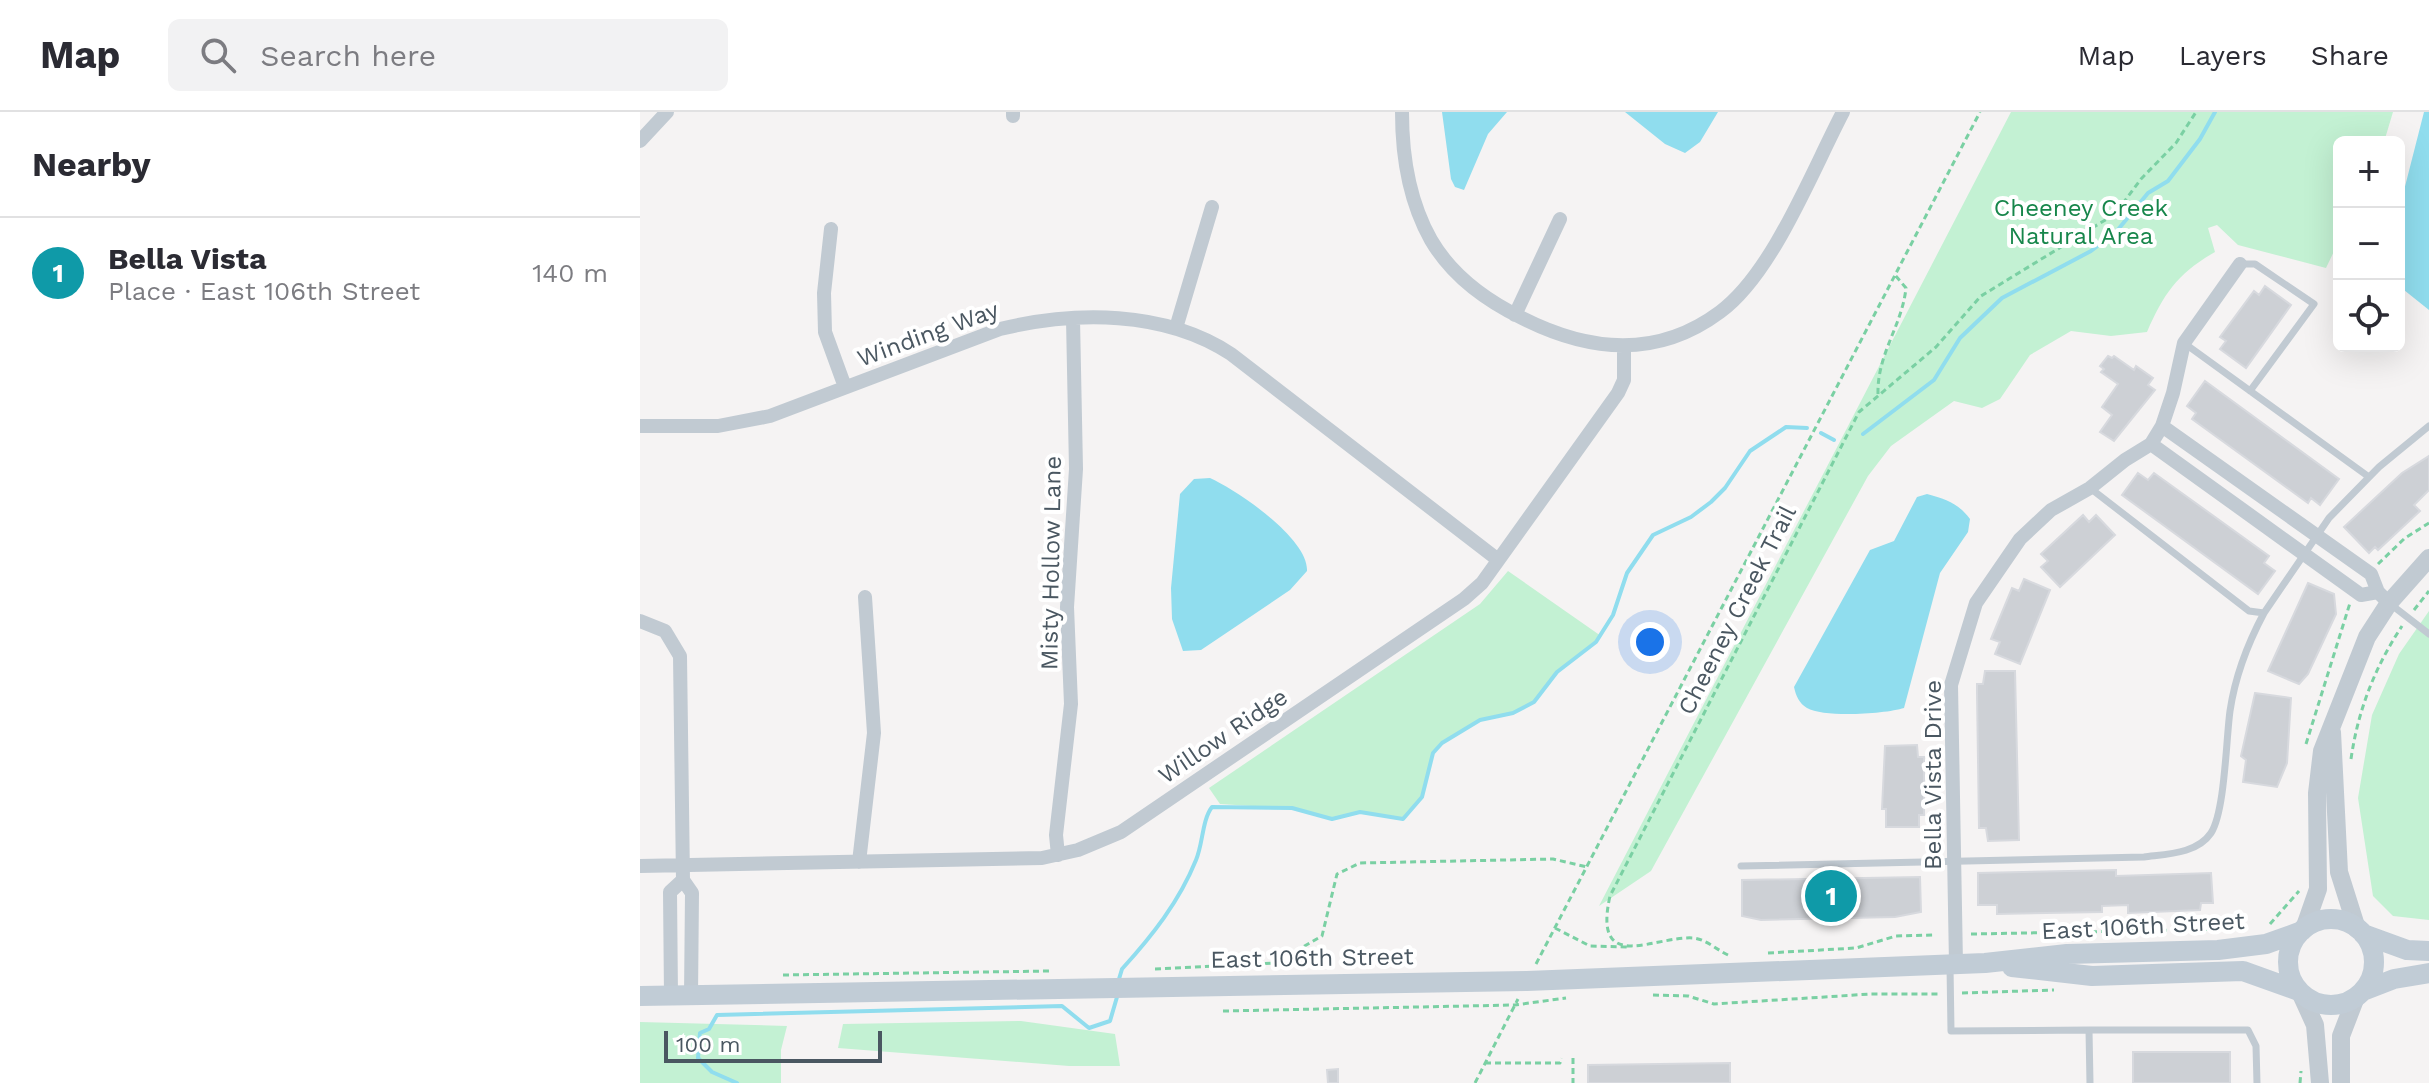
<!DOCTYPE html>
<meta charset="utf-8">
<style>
:root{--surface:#fff;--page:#f2f2f3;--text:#2b2b33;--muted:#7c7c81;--line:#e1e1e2;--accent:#7c3aed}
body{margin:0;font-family:"Work Sans",sans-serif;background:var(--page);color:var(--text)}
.controls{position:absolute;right:24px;top:24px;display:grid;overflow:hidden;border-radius:12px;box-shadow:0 8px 32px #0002}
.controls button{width:72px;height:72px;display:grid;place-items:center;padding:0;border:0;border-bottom:2px solid var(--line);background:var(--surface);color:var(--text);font:40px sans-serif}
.scale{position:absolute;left:24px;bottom:20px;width:218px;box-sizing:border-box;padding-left:8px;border:4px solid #4a5761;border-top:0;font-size:22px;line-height:28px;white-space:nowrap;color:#4a5761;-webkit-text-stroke:6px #fff;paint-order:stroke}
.you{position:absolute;left:1010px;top:530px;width:28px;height:28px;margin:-20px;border:6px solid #fff;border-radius:50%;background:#1a73e8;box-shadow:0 0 0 12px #1a73e833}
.badge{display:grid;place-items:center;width:52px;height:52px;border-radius:50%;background:var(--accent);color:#fff;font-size:26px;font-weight:700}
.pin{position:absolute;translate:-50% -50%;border:4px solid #fff;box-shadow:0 2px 8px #0006}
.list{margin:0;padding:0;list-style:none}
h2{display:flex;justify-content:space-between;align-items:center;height:104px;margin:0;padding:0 32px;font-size:34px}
h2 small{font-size:26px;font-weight:400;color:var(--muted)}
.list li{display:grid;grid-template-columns:52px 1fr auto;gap:24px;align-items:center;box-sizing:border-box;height:112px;padding:0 32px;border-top:2px solid var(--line)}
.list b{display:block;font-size:30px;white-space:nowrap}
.list p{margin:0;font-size:26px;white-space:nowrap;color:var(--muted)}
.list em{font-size:26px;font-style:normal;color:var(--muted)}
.icon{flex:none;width:44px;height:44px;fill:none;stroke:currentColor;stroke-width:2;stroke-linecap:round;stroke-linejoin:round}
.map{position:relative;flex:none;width:1789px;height:971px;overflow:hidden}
header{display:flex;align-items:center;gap:48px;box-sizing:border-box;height:112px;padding:0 40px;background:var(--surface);border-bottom:2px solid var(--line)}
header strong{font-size:38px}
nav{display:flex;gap:44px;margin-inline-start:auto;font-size:28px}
.search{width:560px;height:72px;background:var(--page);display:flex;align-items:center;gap:20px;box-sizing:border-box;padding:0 28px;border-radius:12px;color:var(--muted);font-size:30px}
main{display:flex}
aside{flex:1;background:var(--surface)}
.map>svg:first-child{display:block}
.green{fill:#c3f1d3}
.water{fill:#90ddee}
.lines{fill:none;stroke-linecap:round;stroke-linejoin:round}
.stream{stroke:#90ddee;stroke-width:4}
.building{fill:#cdd0d5;stroke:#d7d9de;stroke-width:2}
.path{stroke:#7ad0a3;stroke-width:3;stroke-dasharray:6 4;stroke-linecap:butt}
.service{stroke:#c1cad2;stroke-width:7}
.minor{stroke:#c1cad2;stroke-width:14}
.tertiary{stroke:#c1cad2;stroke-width:18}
.secondary{stroke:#c1ccd6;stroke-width:20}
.labels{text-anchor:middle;stroke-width:8;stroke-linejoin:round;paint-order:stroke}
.park-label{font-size:24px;fill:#17864b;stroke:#fff}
.street-label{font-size:24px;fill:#4a5761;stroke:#fff}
</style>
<header>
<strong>Map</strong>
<div class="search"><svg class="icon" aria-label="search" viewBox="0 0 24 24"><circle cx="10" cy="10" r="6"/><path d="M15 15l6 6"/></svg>Search here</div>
<nav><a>Map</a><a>Layers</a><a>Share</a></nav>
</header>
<main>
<aside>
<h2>Nearby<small></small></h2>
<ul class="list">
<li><span class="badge" style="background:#0f9aa8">1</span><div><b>Bella Vista</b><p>Place · East 106th Street</p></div><em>140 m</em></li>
</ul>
</aside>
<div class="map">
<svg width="1789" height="971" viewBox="0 0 1789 971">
<rect width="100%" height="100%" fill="#f5f3f3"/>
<path class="green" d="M 1371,0 L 1753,0 L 1744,30 L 1699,30 L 1699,129 L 1686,156 L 1598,133 L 1577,113 L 1568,116 L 1575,140 C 1538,161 1524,181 1507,220 L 1471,224 L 1431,219 L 1390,243 L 1360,287 L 1342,296 L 1314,289 L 1251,334 L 1228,364 L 1011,759 L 959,794 Z
M 868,459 L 961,524 L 917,560 L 894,590 L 873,601 L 840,608 L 802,631 L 793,641 L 782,685 L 763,707 L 720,700 L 692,707 L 661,697 L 580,692 L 569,676 L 840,492 Z
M 1789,499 L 1789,808 L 1753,804 L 1733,784 L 1718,686 L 1732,603 L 1759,542 Z
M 381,909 L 475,922 L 480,954 L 429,954 L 198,936 L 203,912 Z
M 0,910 L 147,914 L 141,938 L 141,971 L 0,971 Z"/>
<path class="water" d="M 802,0 L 867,0 L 848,22 L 824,78 L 815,75 L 811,67 Z
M 985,0 L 1078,0 L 1060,30 L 1045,41 L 1025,32 Z
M 1784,0 L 1789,0 L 1789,198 L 1759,174 L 1759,98 Z
M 570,366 C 597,378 669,427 667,459 L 650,478 L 561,538 L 543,539 L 532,507 L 531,476 L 540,382 L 554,367 Z
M 1287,382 C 1306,387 1319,392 1330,407 L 1328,420 L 1300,461 L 1264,596 C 1245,602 1184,606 1167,596 C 1159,591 1156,584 1154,575 L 1230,438 L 1254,429 L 1277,385 Z"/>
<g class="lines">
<path class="stream" d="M 1181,321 L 1194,328
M 1223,322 L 1294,268 L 1320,226 L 1362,186 L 1451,139 L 1476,120 L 1508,81 L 1528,69 L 1560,27 L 1575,0
M 479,867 L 482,857 C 512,824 539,790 556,748 C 563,732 562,708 572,695 L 652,696 L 692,707 L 720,700 L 763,707 L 782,685 L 793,641 L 802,631 L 840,608 L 873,601 L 894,590 L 917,560 L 956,530 L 973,503 L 987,461 L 1013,423 L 1051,405 L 1071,390 L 1085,376 L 1110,339 L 1146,315 L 1167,316
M 97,971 L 72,960 L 58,946 L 60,921 L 69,917 L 77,903 L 422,894 L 449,916 L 470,909 L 477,885"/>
</g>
<path class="building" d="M 1625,174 L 1651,193 L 1606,256 L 1580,237 L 1586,229 L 1580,225 L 1614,179 L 1619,183 Z
M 1468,244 L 1472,246 L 1474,244 L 1494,258 L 1496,254 L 1513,266 L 1508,273 L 1515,278 L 1474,329 L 1460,320 L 1472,303 L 1462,295 L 1478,272 L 1461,260 L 1464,257 L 1460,254 Z
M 1565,269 L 1699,367 L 1680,393 L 1671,386 L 1668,391 L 1552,307 L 1556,301 L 1547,294 Z
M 1789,344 L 1789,378 L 1774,393 L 1780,399 L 1738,438 L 1735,435 L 1729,441 L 1704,415 L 1762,361 Z
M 1498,361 L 1508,368 L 1514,361 L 1629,444 L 1624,451 L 1635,459 L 1618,482 L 1482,383 Z
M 1443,403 L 1449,410 L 1456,403 L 1475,423 L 1420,475 L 1401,455 L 1408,449 L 1401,442 Z
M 1384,467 L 1410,478 L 1380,552 L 1355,542 L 1360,530 L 1351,527 L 1372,476 L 1379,479 Z
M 1668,471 L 1694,482 L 1696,502 L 1668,562 L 1659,572 L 1628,559 Z
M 1345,559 L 1375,559 L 1379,728 L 1348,729 L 1346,716 L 1339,716 L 1337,580 L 1337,572 L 1343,572 Z
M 1615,581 L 1651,586 L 1647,651 L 1637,675 L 1603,670 L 1606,648 L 1601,644 Z
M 1277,633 L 1278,645 L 1284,645 L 1284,703 L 1279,703 L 1279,715 L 1246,715 L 1246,697 L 1242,697 L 1245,634 Z
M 1476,758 L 1476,764 L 1571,761 L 1573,791 L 1561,791 L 1560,798 L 1488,801 L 1488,793 L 1462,794 L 1462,800 L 1357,802 L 1357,793 L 1338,793 L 1338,761 Z
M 1280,765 L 1281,800 L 1255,805 L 1121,808 L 1102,804 L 1102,768 Z
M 1493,940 L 1590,940 L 1590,971 L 1493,971 Z
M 1090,951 L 1090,971 L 948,971 L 948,953 Z
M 698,957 L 698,971 L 688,971 L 687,958 Z"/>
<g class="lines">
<path class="path" d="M 1238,282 C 1237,242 1262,214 1266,176 L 1255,163
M 1738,452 L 1765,426 L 1789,411
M 1774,498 L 1789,479
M 1666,632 L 1710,491
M 1711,647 C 1718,598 1735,555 1762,514
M 1630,812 L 1659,779
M 915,816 L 950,834 L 987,835
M 1331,822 L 1599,817
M 1128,841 L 1216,836 L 1256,824 L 1294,823
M 1088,843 C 1077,838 1067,828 1054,826 C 1016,823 952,864 970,784 L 1219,300 L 1296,235 L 1341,184 L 1475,102 L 1501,67 L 1536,31 L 1556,0
M 638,849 L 682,824 L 697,762 L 720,751 L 913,747 L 947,755
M 896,852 L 1340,0
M 515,857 L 635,851 L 663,854
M 143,863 L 411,859
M 1322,881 L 1414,878
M 1013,883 L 1048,884 L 1074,892 L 1231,882 L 1299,882
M 583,899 L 875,893 L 926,886
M 933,946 L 933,971
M 845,951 L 920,951 L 921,946
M 835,971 L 878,887
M 1660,971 L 1661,959"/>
<path class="service" d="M 1600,152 L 1615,152 L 1674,192 L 1610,279
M 1544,231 L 1729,365
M 1450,376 L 1609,499 L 1624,501 L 1689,406 L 1739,355 L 1789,314
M 1749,491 L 1789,522
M 1101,754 L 1504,745 C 1526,742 1557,742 1571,721 C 1585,699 1586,628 1590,599 C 1595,565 1608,531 1624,501
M 1310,854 L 1311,919 L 1449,918 L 1450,971
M 1449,918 L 1608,918 L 1616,934 L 1617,971"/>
<path class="minor" d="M 373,0 L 373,4
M 762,0 C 762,45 769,89 791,128 C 812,164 845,188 882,206 C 949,240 1017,247 1080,200 C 1133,161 1172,59 1203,0
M 0,29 L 27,0
M 191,117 L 184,181 L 185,220 L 205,275
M 875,203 L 920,107
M 536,216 L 572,95
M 0,314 L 78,314 L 130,304 L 360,217 C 435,199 524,198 591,242 L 857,447
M 1522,314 L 1731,462 L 1738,480 L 1749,491
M 1511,332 L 1721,483 L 1738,480
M 0,509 L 25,519 L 40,544 L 43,768
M 418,743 L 416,723 L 431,592 L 427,495 L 436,357 L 433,207
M 219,750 L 234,621 L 225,485
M 0,754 L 402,746 L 438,738 L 481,720 L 824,487 L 842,471 L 978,281 L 984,268 L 984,236
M 1316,852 L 1311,573 L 1336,491 L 1380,427 L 1411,398 L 1450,376 L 1485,348 L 1511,332 L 1522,314 L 1533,281 L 1544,231 L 1600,152
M 31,884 L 30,780 L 43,768 L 52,781 L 51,884"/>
<path class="tertiary" d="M 1692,620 L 1699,760 L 1717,817
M 1664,817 L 1678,777 L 1677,681 L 1682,639 L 1727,525 L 1749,491 L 1789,446
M 1660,880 L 1675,913 L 1680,971
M 1701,971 L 1701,924 L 1716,885"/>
<path class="secondary" d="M1648 850a43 43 0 1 1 86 0a43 43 0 1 1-86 0Z
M 1723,822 L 1767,838 L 1789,839
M 1372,855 L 1452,864 L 1603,859 L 1659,879
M 1723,879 L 1754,867 L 1789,861
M 0,884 L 887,869 L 1345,851 L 1427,842 L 1578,838 L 1626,832 L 1662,819"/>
</g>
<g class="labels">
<g class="park-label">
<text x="1441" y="104">Cheeney Creek<tspan x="1441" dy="28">Natural Area</tspan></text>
</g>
<g class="street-label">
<text transform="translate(288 222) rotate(-20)" y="8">Winding Way</text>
<text transform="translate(411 451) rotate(-89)" y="8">Misty Hollow Lane</text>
<text transform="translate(1097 498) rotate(-63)" y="8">Cheeney Creek Trail</text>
<text transform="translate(583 624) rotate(-34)" y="8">Willow Ridge</text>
<text transform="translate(1293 663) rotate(-90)" y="8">Bella Vista Drive</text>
<text transform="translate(1503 814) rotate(-3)" y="8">East 106th Street</text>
<text transform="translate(672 846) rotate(-1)" y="8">East 106th Street</text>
</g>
</g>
</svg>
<div class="controls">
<button>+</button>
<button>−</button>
<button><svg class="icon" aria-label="locate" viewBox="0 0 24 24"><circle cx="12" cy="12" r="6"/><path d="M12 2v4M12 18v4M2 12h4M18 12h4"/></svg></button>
</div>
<div class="scale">100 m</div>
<div class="you"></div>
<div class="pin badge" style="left:1191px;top:784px;background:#0f9aa8">1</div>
</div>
</main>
